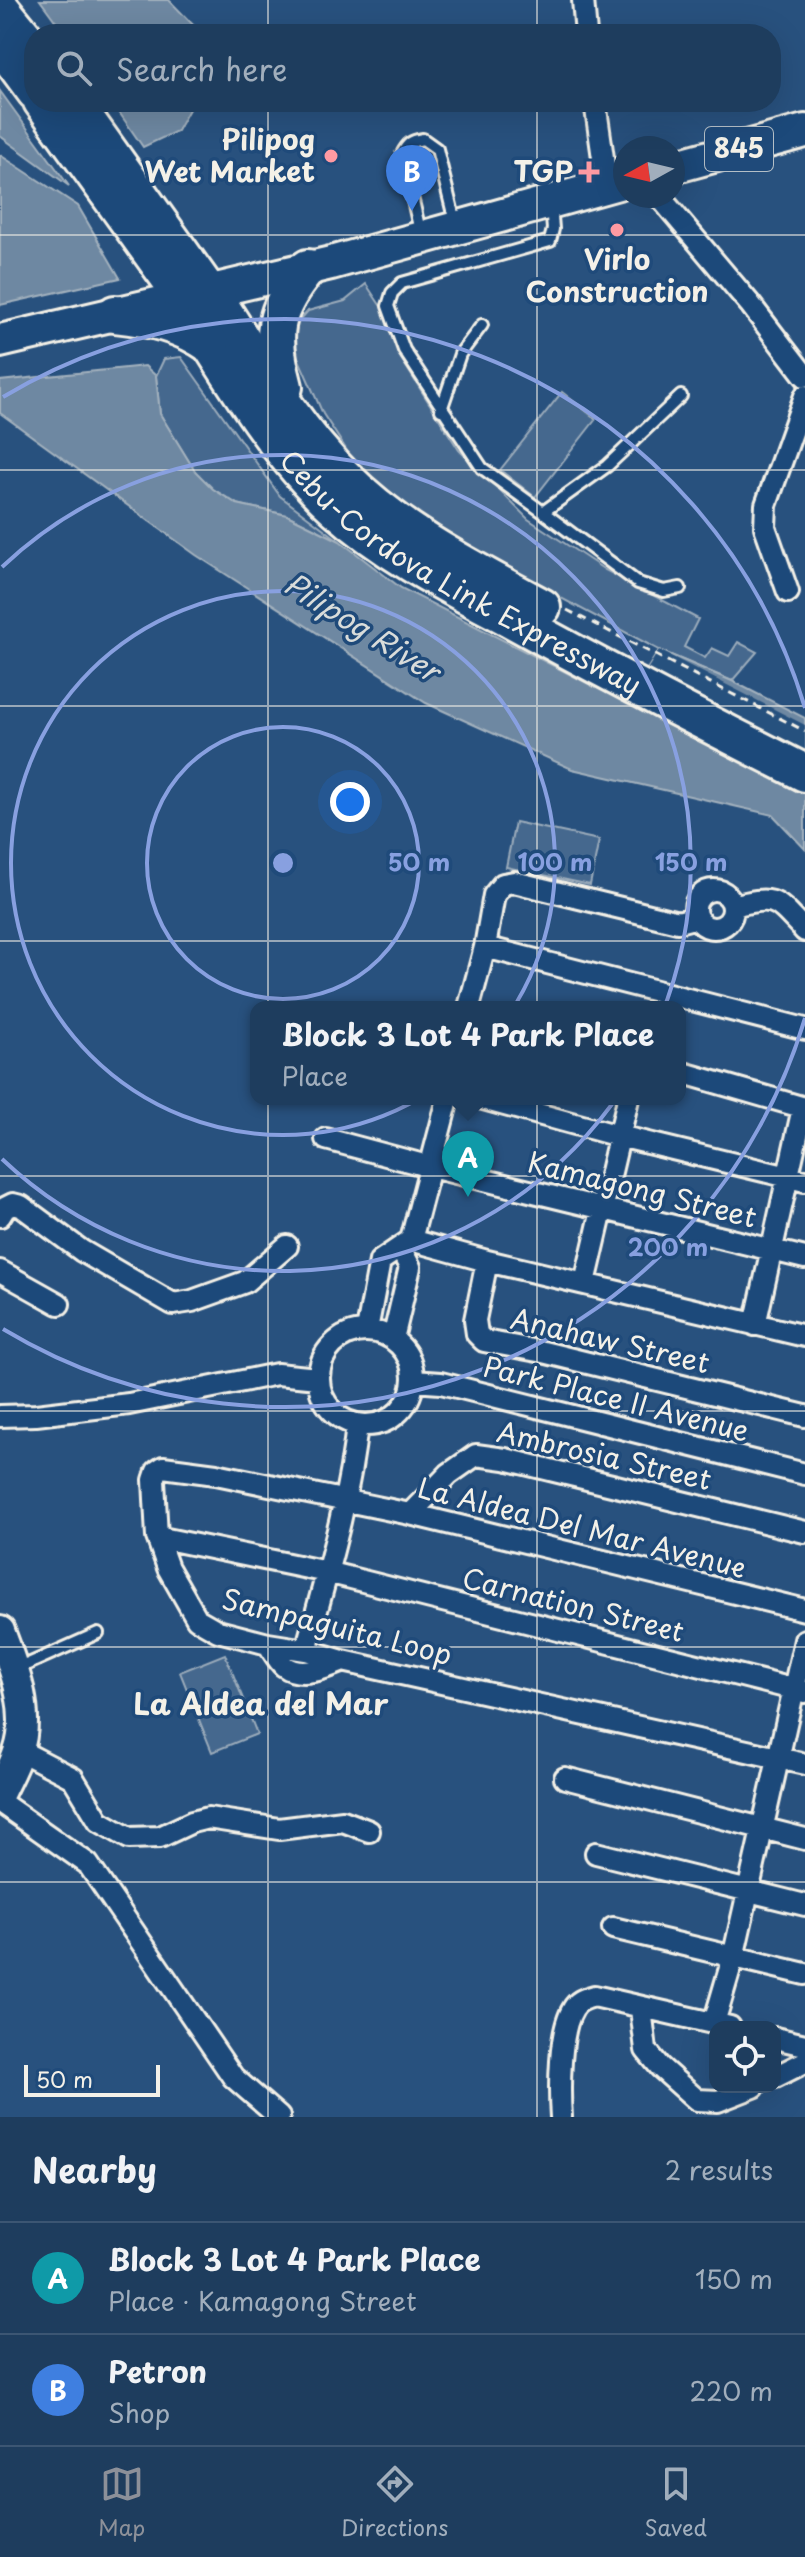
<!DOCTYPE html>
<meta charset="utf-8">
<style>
:root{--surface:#1e3d5e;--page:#2b4867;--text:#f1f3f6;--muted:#a1aebc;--line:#3c5673;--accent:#8c9099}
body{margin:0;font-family:"Playpen Sans",sans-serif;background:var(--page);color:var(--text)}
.controls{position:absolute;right:24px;bottom:24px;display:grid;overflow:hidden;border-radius:16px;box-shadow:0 8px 32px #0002}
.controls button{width:72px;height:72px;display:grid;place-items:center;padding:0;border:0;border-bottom:2px solid var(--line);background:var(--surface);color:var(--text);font:40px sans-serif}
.compass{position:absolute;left:613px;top:136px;width:72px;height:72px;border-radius:50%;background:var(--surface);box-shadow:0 8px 32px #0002;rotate:262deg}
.scale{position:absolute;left:24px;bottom:20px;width:136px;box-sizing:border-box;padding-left:8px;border:4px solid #f4f1e8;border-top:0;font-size:22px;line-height:28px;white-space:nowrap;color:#f4f1e8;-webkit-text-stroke:6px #1f4a7a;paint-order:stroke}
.you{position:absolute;left:350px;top:802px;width:28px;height:28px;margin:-20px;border:6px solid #fff;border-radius:50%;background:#1a73e8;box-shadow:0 0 0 12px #1a73e833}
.badge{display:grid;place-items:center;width:52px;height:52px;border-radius:50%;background:var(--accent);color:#fff;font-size:26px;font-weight:700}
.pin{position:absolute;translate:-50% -66px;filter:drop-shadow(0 2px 4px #0008)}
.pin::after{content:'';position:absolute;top:42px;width:28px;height:24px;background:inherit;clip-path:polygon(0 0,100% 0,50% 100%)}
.popup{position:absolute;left:250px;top:1001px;width:436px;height:104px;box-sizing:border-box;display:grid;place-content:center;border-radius:16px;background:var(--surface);filter:drop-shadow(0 2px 6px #0005);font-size:26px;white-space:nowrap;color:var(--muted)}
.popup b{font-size:30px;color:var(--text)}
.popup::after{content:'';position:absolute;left:50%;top:100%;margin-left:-16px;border:16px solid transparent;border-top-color:var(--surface)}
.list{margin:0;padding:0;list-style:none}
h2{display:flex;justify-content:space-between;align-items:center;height:104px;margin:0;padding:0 32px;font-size:34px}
h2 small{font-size:26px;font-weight:400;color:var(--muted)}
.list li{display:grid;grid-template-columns:52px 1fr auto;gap:24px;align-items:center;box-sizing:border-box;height:112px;padding:0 32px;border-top:2px solid var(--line)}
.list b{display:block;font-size:30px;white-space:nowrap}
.list p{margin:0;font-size:26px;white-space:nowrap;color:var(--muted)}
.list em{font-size:26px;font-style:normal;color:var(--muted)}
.icon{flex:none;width:44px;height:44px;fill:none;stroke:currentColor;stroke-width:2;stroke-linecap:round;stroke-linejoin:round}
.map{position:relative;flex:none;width:805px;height:2117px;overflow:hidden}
.search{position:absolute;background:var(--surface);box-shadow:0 8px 32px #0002;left:24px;right:24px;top:24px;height:88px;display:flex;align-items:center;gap:20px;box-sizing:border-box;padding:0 28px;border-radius:32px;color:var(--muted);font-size:30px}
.sheet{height:328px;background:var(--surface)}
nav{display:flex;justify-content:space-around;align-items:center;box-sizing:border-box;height:112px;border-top:2px solid var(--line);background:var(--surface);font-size:22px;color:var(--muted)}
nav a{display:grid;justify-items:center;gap:4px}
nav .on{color:var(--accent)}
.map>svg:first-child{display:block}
.green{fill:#45688e;stroke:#9cacbb;stroke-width:2}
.water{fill:#6e88a2;stroke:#a4b2be;stroke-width:2}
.pier{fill:#28517e}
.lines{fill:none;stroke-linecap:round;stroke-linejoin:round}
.lane-casing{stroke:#f4f1e8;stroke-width:16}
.street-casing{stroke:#f4f1e8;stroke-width:26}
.secondary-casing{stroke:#f4f1e8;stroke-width:34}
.primary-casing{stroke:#f4f1e8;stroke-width:38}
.highway-casing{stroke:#f4f1e8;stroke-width:42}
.path{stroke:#f4f1e8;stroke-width:3;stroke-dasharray:8 6;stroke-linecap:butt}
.lane{stroke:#1f4a7a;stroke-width:10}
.street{stroke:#1f4a7a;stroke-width:20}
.secondary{stroke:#1f4a7a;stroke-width:28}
.primary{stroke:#1f4a7a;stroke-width:32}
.highway{stroke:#1f4a7a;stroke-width:36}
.grid{fill:none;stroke:#f4f1e8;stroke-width:2;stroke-opacity:0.55}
.ring{fill:none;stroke:#88a0e0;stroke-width:4}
.poi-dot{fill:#ff9aa2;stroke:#1f4a7a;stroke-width:3}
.labels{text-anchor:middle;stroke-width:7;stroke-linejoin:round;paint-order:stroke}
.shield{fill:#1f4a7a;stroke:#b4bfc7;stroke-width:2}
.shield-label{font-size:26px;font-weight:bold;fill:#f4f1e8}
.poi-label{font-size:28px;font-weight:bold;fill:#f4f1e8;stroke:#1f4a7a;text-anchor:end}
.street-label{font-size:28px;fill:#f4f1e8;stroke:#1f4a7a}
.water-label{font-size:30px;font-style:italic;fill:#d9dcda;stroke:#1f4a7a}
.neighbourhood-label{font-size:30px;font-weight:bold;fill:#f4f1e8;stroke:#1f4a7a}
.centre{fill:#88a0e0;stroke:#1f4a7a;stroke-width:4}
.ring-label{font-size:24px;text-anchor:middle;font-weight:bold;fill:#88a0e0;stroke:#1f4a7a;stroke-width:7;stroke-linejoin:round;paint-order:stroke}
</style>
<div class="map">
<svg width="805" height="2117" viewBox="0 0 805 2117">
<rect width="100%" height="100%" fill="#28517e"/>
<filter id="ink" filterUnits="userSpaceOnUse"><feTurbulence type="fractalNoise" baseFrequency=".0125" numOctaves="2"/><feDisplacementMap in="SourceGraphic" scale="16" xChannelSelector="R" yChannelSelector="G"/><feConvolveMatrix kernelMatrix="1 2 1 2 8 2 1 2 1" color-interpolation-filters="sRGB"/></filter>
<g filter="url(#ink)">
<path class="green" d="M 366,284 L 394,326 L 398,354 L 459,450 L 528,519 L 605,570 L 698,619 L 684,647 L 705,658 L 712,648 L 729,656 L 738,642 L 757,652 L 732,681 L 659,650 L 448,538 L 359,469 L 323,414 L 293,346 L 292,329 L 308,311 L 345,301 Z
M 181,357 L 280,496 L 340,541 L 287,515 L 237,504 L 213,489 L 195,471 L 160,414 L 156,376 L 164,359 Z
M 562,392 L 596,419 L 535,497 L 500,470 Z
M 515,822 L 599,840 L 590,885 L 506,867 Z
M 225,1654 L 257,1734 L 212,1752 L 180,1672 Z"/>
<path class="water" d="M 40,0 L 169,0 L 202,34 L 65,34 Z
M 0,91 L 69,186 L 0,136 Z
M 112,102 L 193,102 L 177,131 L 143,147 Z
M 0,155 L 78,206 L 120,278 L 0,305 Z
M 145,366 L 156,376 L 160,414 L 195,471 L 213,489 L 237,504 L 287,515 L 340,541 L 401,588 L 626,703 L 659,650 L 732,681 L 805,718 L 805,849 L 773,815 L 572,769 L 426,703 L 196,555 L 0,413 L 0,381 Z"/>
<path class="pier" d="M 659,650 L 805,725 L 805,793 L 627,703 Z"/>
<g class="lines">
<g class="lane-casing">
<path id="lane" d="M 421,235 L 402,154 C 408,143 411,141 423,139 L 437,149 L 455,222
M 441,410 L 460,354 L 482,325
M 543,512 L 482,468 L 404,350 L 388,306 L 392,293 L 402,283 L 550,241 L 553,229 L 551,205
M 680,588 L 664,591 L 638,583 L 543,512 L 607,466 L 681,396
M 17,1669 L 98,1633"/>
</g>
<g class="street-casing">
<path id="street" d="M 583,0 L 586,34
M 595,102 L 607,186
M 659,196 L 750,304 L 805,376
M 788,592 L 765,527 L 766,505 L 805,396
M695 909a19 19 0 1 1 38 0a19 19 0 1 1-38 0Z
M 733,906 C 776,895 775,899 805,931
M 485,947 L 805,1029
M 469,1007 L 485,947 L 494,895 L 503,884 L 514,882 L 678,922 L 697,917
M 680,1072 L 805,1108
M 483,1099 L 619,1136 L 805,1181
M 326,1139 L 431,1167 L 805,1258
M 0,1216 L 5,1208 L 13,1204 L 21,1206 L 82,1251 L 173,1304 L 192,1301 L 245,1282 L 287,1246
M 411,1240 L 487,1261 L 805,1336
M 487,1261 L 475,1320 L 477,1334 L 484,1341 L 543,1352 L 805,1416
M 0,1271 L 59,1304
M 585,1283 L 628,1099
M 755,1325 L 803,1108
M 367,1330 L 380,1261 L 411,1240 L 448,1099
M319 1378a47 47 0 1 1 94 0a47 47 0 1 1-94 0Z
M 393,1339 L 410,1267 L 400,1248
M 413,1381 L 441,1383 L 805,1474
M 0,1416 L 36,1415 L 129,1404 L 277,1374 L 318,1378
M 410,1514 L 449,1474 L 476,1455 L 505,1459 L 805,1532
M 157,1537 L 327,1572 L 805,1692
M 805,1610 L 410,1514 L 216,1474 L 163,1467 L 157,1471 L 154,1480 L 157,1537 L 168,1568 L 197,1619 L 218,1631 L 268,1644 L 306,1650 L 343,1661 L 805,1764
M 268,1644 C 273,1651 278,1661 284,1666 C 301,1679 326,1668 343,1661
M 306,1650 C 326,1576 349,1501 357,1425
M 19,1750 L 73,1778 L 99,1821 L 129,1838 L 160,1837 L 192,1822 L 208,1818 L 279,1829 L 343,1821 L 369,1831
M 565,1778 L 805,1839
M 0,1802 L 88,1864 L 233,2077 L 279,2117
M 596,1853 L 805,1905
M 613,1928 L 805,1974
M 641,2009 L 646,2050 L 660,2067 L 697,2100 L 718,2101 L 754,2087
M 714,2023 L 733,1958 L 805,1640
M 775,2038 L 805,2045
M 775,2077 L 805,2062
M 561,2117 C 559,2090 559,2031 573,2009 C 578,2000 585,1999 594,1996 L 730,2027"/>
</g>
<g class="secondary-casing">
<path id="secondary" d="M 0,1631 C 14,1668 32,1712 18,1752 C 14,1765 6,1779 0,1792"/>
</g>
<g class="primary-casing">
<path id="primary" d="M 0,4 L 34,46
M 0,47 L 34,93
M 40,102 L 182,299
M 76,102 L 211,292
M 673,167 L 805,131
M 0,341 L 331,263 L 625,181"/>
</g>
<g class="highway-casing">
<g id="highway">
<path d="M 211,292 C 252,354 290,423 343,476 C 398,532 473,570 542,607"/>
<path id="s1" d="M 182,299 C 227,369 274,453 336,508 C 388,555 454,588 515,621 C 611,674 708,724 805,773"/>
<path d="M 115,314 C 150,318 182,324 211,345"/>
<path d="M 284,387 C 270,335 272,311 308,268"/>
</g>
</g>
<path class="path" d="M 567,610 L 805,731"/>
<use href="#lane" class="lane"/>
<use href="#street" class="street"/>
<use href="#secondary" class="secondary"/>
<use href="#primary" class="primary"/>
<use href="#highway" class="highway"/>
</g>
</g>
<path class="grid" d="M 268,0 L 268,34M 537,0 L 537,34M 268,102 L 268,2117M 537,102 L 537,2117M 0,235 L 805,235M 0,470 L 805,470M 0,706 L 805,706M 0,941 L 805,941M 0,1176 L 805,1176M 0,1411 L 805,1411M 0,1647 L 805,1647M 0,1882 L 805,1882"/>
<g class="ring">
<circle cx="283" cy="863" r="136"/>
<circle cx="283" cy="863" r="272"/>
<path d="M2 567A408 408 0 1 1 2 1159"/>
<path d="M805 1018A544 544 0 0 1 3 1329M3 397A544 544 0 0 1 805 708"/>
</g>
<g class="poi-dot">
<circle cx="331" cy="156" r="8"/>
<path d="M585 160h8v8h8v8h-8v8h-8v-8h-8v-8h8z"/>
<circle cx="617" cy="230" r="8"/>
</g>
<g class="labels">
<rect class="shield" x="705" y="127" width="68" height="44" rx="6"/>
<g class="shield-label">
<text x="739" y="158">845</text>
</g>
<g class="poi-label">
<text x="315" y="150">Pilipog<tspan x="315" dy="32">Wet Market</tspan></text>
<text x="573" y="182">TGP</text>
<text x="617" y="270" text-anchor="middle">Virlo<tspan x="617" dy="32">Construction</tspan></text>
</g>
<g class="street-label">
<text dy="10" stroke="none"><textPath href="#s1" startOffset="400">Cebu-Cordova Link Expressway</textPath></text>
<text transform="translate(642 1190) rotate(14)" y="10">Kamagong Street</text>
<text transform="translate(610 1341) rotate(13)" y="10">Anahaw Street</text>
<text transform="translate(616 1399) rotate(14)" y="10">Park Place II Avenue</text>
<text transform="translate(604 1456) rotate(13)" y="10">Ambrosia Street</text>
<text transform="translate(582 1528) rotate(14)" y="10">La Aldea Del Mar Avenue</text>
<text transform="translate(573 1605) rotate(14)" y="10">Carnation Street</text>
<text transform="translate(337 1627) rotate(14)" y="10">Sampaguita Loop</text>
</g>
<g class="water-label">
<text transform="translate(361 628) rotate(32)" y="10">Pilipog River</text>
</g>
<g class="neighbourhood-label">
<text x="261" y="1715">La Aldea del Mar</text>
</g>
</g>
<circle cx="283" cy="863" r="12" class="centre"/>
<g class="ring-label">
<text x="419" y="871">50 m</text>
<text x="555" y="871">100 m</text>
<text x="691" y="871">150 m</text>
<text x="668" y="1256">200 m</text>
</g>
</svg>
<div class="controls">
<button><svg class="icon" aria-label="locate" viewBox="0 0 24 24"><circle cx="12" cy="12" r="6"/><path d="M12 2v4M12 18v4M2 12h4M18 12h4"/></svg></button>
</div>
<svg class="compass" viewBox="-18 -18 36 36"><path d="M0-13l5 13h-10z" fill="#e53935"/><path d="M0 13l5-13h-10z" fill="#a1aebc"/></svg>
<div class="scale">50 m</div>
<div class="you"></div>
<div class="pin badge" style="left:468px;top:1197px;background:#0f9aa8">A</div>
<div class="popup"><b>Block 3 Lot 4 Park Place</b>Place</div>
<div class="pin badge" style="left:412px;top:211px;background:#3f7fe0">B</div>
<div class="search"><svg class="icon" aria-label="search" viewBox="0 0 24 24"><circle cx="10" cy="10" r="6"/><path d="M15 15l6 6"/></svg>Search here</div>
</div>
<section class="sheet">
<h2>Nearby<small>2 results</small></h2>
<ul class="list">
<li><span class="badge" style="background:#0f9aa8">A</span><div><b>Block 3 Lot 4 Park Place</b><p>Place · Kamagong Street</p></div><em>150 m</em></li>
<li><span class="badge" style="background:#3f7fe0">B</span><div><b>Petron</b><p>Shop</p></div><em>220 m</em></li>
</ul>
</section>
<nav>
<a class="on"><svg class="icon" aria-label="map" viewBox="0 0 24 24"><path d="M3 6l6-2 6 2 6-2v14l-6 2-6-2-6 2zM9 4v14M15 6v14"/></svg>Map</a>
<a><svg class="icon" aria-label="directions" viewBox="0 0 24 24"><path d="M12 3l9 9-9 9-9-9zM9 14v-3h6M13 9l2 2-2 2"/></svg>Directions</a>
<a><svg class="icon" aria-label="saved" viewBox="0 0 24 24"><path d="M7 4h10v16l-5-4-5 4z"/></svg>Saved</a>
</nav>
